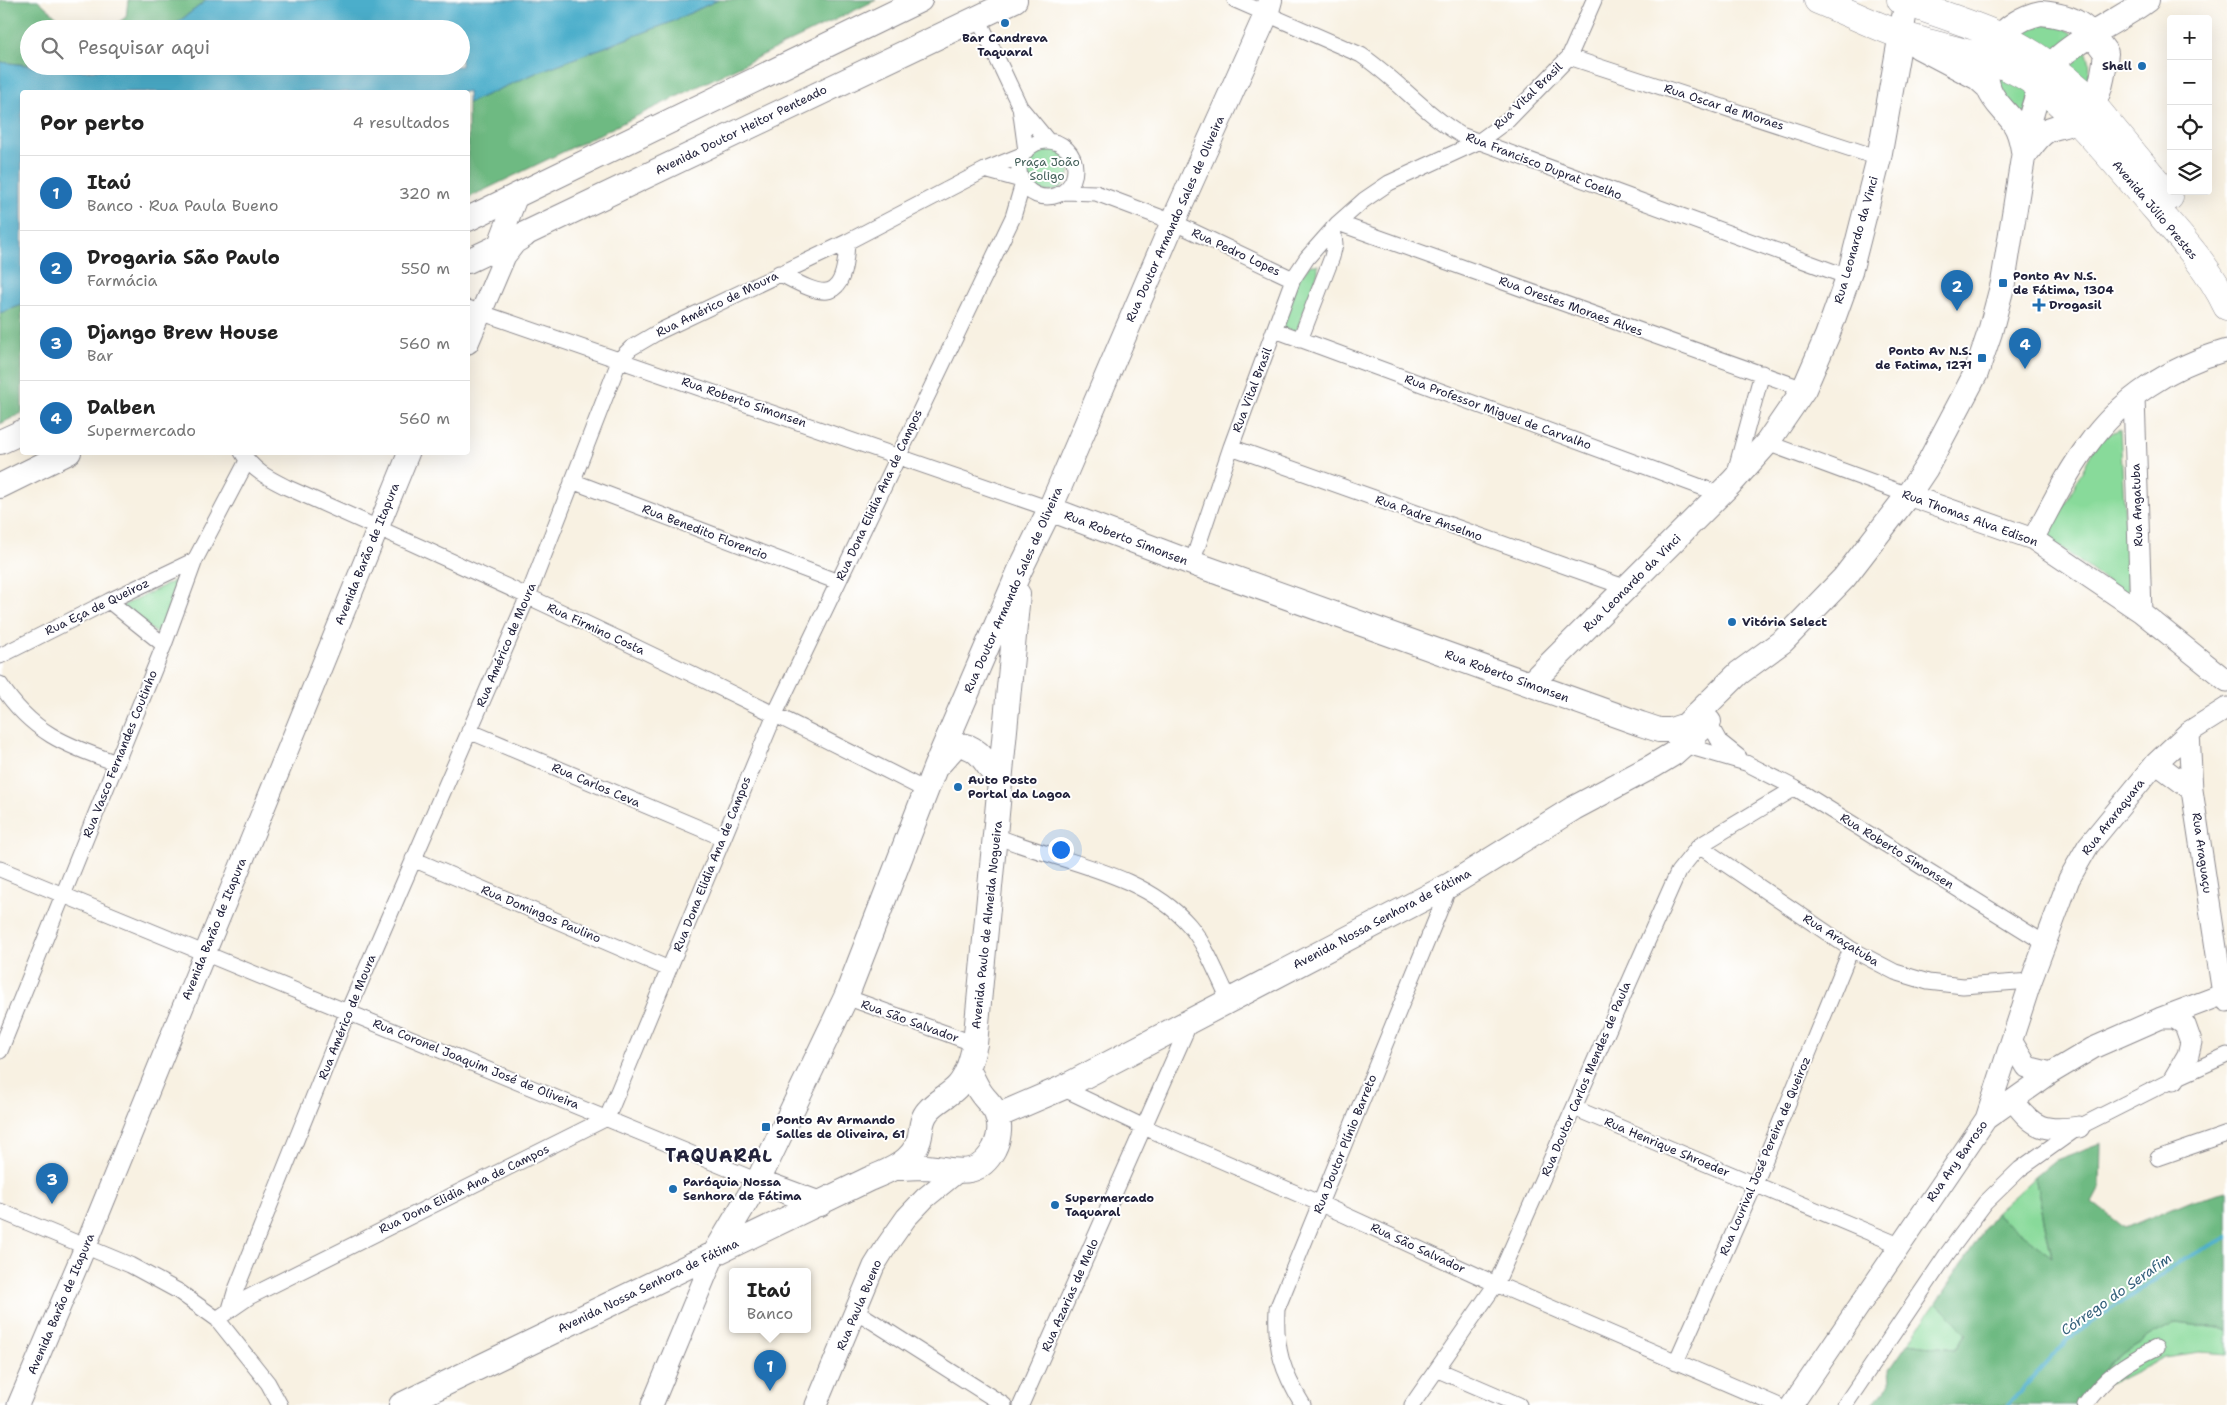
<!DOCTYPE html>
<html lang="pt">
<meta charset="utf-8">
<style>
:root{--surface:#fff;--page:#f6f6f6;--text:#222;--muted:#767676;--line:#e0e0e0;--accent:#1f6fb2}
body{margin:0;font-family:"Shantell Sans",sans-serif;background:var(--page);color:var(--text)}
.controls{position:absolute;right:15px;top:15px;display:grid;overflow:hidden;border-radius:5px;box-shadow:0 5px 20px #0002}
.controls button{width:45px;height:45px;display:grid;place-items:center;padding:0;border:0;border-bottom:1px solid var(--line);background:var(--surface);color:var(--text);font:25px sans-serif}
.you{position:absolute;left:1060px;top:849px;width:18px;height:18px;margin:-12px;border:4px solid #fff;border-radius:50%;background:#1a73e8;box-shadow:0 0 0 8px #1a73e833}
.badge{display:grid;place-items:center;width:32px;height:32px;border-radius:50%;background:var(--accent);color:#fff;font-size:16px;font-weight:700}
.pin{position:absolute;translate:-50% -41px;filter:drop-shadow(0 1px 2px #0008)}
.pin::after{content:'';position:absolute;top:26px;width:18px;height:15px;background:inherit;clip-path:polygon(0 0,100% 0,50% 100%)}
.popup{position:absolute;left:729px;top:1268px;width:82px;height:65px;box-sizing:border-box;display:grid;place-content:center;border-radius:5px;background:var(--surface);filter:drop-shadow(0 1px 4px #0005);font-size:16px;white-space:nowrap;color:var(--muted)}
.popup b{font-size:19px;color:var(--text)}
.popup::after{content:'';position:absolute;left:50%;top:100%;margin-left:-10px;border:10px solid transparent;border-top-color:var(--surface)}
.list{margin:0;padding:0;list-style:none}
h2{display:flex;justify-content:space-between;align-items:center;height:65px;margin:0;padding:0 20px;font-size:21px}
h2 small{font-size:16px;font-weight:400;color:var(--muted)}
.list li{display:grid;grid-template-columns:32px 1fr auto;gap:15px;align-items:center;box-sizing:border-box;height:75px;padding:0 20px;border-top:1px solid var(--line)}
.list b{display:block;font-size:19px;white-space:nowrap}
.list p{margin:0;font-size:16px;white-space:nowrap;color:var(--muted)}
.list em{font-size:16px;font-style:normal;color:var(--muted)}
.icon{flex:none;width:28px;height:28px;fill:none;stroke:currentColor;stroke-width:2;stroke-linecap:round;stroke-linejoin:round}
.map{position:relative;flex:none;width:2227px;height:1405px;overflow:hidden}
.search{position:absolute;background:var(--surface);box-shadow:0 5px 20px #0002;left:20px;top:20px;width:450px;height:55px;display:flex;align-items:center;gap:12px;box-sizing:border-box;padding:0 18px;border-radius:28px;color:var(--muted);font-size:19px}
.panel{position:absolute;background:var(--surface);box-shadow:0 5px 20px #0002;left:20px;top:90px;width:450px;height:365px;border-radius:5px}
.map>svg:first-child{display:block}
.green{fill:#88da9a;stroke:#557e6a}
.forest{fill:#6eba82;stroke:#486e5e}
.water{fill:#4caecb;stroke:#376883}
.lines{fill:none;stroke-linecap:round;stroke-linejoin:round}
.stream{stroke:#4caecb;stroke-width:4}
.street-casing{stroke:#8d8a8e;stroke-width:17}
.secondary-casing{stroke:#8d8a8e;stroke-width:23}
.primary-casing{stroke:#8d8a8e;stroke-width:26}
.highway-casing{stroke:#8d8a8e;stroke-width:29}
.street{stroke:#fff;stroke-width:15}
.secondary{stroke:#fff;stroke-width:21}
.primary{stroke:#fff;stroke-width:24}
.highway{stroke:#fff;stroke-width:28}
.poi-dot{fill:#1f6fb2;stroke:#fff;stroke-width:2}
.labels{text-anchor:middle;stroke-width:4;stroke-linejoin:round;paint-order:stroke}
.poi-label{font-size:12px;font-weight:bold;fill:#22223b;stroke:#fff;text-anchor:start}
.street-label{font-size:12px;fill:#22223b;stroke:#fff}
.park-label{font-size:12px;fill:#46625c;stroke:#fff}
.water-label{font-size:14px;font-style:italic;fill:#35617c;stroke:#fff}
.district-label{font-size:18px;font-weight:bold;letter-spacing:1px;fill:#22223b;stroke:#fff}
</style>
<div class="map">
<svg width="2227" height="1405" viewBox="0 0 2227 1405">
<rect width="100%" height="100%" fill="#fff"/>
<filter id="ink" filterUnits="userSpaceOnUse"><feTurbulence type="fractalNoise" baseFrequency=".02" numOctaves="2"/><feDisplacementMap in="SourceGraphic" scale="10" xChannelSelector="R" yChannelSelector="G"/><feConvolveMatrix kernelMatrix="1 2 1 2 8 2 1 2 1" color-interpolation-filters="sRGB"/></filter>
<filter id="wash" filterUnits="userSpaceOnUse"><feTurbulence type="fractalNoise" baseFrequency=".0096" numOctaves="4" result="noise"/><feDisplacementMap in="SourceGraphic" scale="20" xChannelSelector="R" yChannelSelector="G"/><feGaussianBlur stdDeviation="1.12" result="paint"/><feColorMatrix in="noise" values="0 0 0 0 0 0 0 0 0 0 0 0 0 0 0 0 0 1.4 0 .05"/><feComposite in="paint" operator="in"/></filter>
<g filter="url(#wash)">
<rect width="100%" height="100%" fill="#f8f1e2"/>
<path class="green" d="M 2041,22 C 2050,25 2066,27 2073,34 C 2121,76 2055,147 2010,105 C 2004,98 2000,86 1995,78 L 2011,34 Z
M1024 169a23 23 0 1 1 46 0a23 23 0 1 1-46 0Z
M 1310,265 L 1318,265 L 1318,272 L 1297,330 L 1293,332 L 1280,327 L 1297,280 Z
M 2120,429 L 2129,598 L 2048,538 L 2098,440 Z
M 180,578 L 159,635 L 120,607 Z
M 2035,1177 L 2052,1258 L 1995,1213 Z
M 1936,1303 L 1967,1332 L 1955,1349 L 1908,1343 Z
M 2175,1323 L 2220,1328 L 2227,1331 L 2227,1354 L 2200,1352 L 2165,1357 L 2111,1384 L 2093,1386 L 2110,1362 L 2152,1335 Z"/>
<path class="forest" d="M 0,0 L 38,0 L 71,29 L 29,29 L 29,65 L 0,62 Z
M 128,0 L 207,0 L 169,29 L 109,29 L 126,17 Z
M 718,0 L 876,0 L 468,198 L 468,103 L 538,72 L 669,23 Z
M 22,305 L 22,413 L 0,424 L 0,313 Z
M 2101,1143 L 2100,1187 L 2092,1202 L 2125,1228 L 2189,1201 L 2227,1191 L 2227,1331 L 2220,1328 L 2175,1323 L 2152,1335 L 2110,1362 L 2078,1405 L 1871,1405 L 1891,1383 L 1890,1369 L 1908,1343 L 1955,1349 L 1967,1333 L 1936,1303 L 1995,1213 L 2052,1257 L 2035,1177 L 2056,1160 Z"/>
<path class="water" d="M 207,0 L 718,0 L 669,23 L 538,72 L 468,103 L 468,92 L 22,92 L 22,305 L 0,313 L 0,62 L 77,71 L 109,69 L 113,66 L 461,66 L 461,29 L 169,29 Z"/>
<g class="lines">
<path class="stream" d="M 2008,1405 L 2069,1338 L 2185,1259 L 2227,1237"/>
</g>
</g>
<g filter="url(#ink)">
<g class="lines">
<g class="street-casing">
<path id="street" d="M 1235,0 L 1361,55 C 1397,79 1424,113 1461,135 L 1848,277
M 978,18 L 1020,107 L 1048,141
M 1569,57 L 1879,158
M 1020,107 L 1026,151
M1019 169a28 28 0 1 1 56 0a28 28 0 1 1-56 0Z
M 985,170 L 1021,180
M 1064,192 L 1096,193 L 1173,222 L 1293,279
M 1338,223 L 1804,389
M 779,273 C 826,299 844,304 847,242
M 468,308 L 1050,509
M 1275,330 L 1720,494
M 1300,340 L 1332,257 L 1335,244 L 1333,228
M 1767,443 L 1908,495
M 1231,447 L 1627,588
M 242,452 C 252,470 268,478 286,487 C 502,582 716,683 927,791
M 1734,476 L 1762,373
M 572,481 L 838,582
M 1192,563 L 1231,447 L 1293,279 L 1307,258 L 1338,223 L 1364,200 L 1389,183 L 1478,142 L 1508,120 L 1569,57 L 1594,0
M 109,601 L 164,645
M 0,656 L 109,601 L 195,560
M 0,684 C 31,732 66,746 117,763
M 1709,723 L 1719,741 L 1739,757
M 469,731 L 723,838
M 1684,745 L 1746,763 L 1795,788 L 2046,944
M 996,836 C 1058,862 1142,871 1189,925 C 1206,945 1217,975 1229,999
M 1699,846 L 1851,949 L 1895,972 L 1928,982 L 1963,986 L 2031,981
M 413,859 L 669,969
M 0,869 L 758,1181
M 846,997 L 975,1044
M 0,1051 L 164,645 L 195,560 L 247,461
M 1062,1088 L 1144,1127 L 1321,1204 L 1496,1284 L 1777,1405
M 1574,1108 L 1899,1245
M 2158,1158 L 2227,1134
M 0,1211 L 130,1265 L 178,1291 L 217,1319 L 268,1383 L 280,1405
M 230,1309 L 235,1292 L 348,1011 L 528,596 L 620,359 L 631,348 L 660,331 L 847,242 L 985,170 L 1022,155
M 856,1311 L 1004,1405
M 217,1319 L 249,1297 L 607,1118 L 775,714 L 1013,217 L 1023,183
M 1676,1362 L 1755,1184 L 1851,949
M 1438,1370 L 1519,1405
M 1021,1405 L 1191,1020
M 1303,1405 C 1282,1371 1275,1349 1277,1309 L 1450,885
M 1412,1405 L 1496,1284 L 1678,872 L 1699,846 L 1795,788
M 1845,1405 L 1947,1254 L 1985,1203 L 2020,1169 L 2079,1127 L 2174,1079 L 2227,1055
M 2085,1405 C 2105,1377 2124,1363 2156,1348"/>
</g>
<g class="secondary-casing">
<path id="secondary" d="M 494,256 L 517,196
M 468,343 L 505,256 L 515,243 L 525,237
M 2134,397 L 2141,612
M 1908,495 L 2033,539 L 2141,612 L 2227,681
M 2033,539 C 2050,508 2066,474 2087,446 C 2121,398 2171,366 2227,350
M 2189,732 L 2192,790 L 2223,994 L 2227,1001
M 2156,763 L 2192,790
M 2161,1018 L 2175,1018 L 2185,1025 L 2191,1042 L 2188,1055 L 2174,1079
M 2012,1042 L 2027,1067 L 2051,1073
M 2014,1101 C 2033,1129 2046,1132 2079,1127
M 1986,1119 L 2031,981 L 2058,909 L 2069,879 L 2088,846 L 2156,763 L 2189,732 L 2227,708
M 18,1405 L 86,1245 L 409,452
M 652,1405 L 715,1253
M 816,1405 L 874,1266 L 887,1245 L 906,1218 L 925,1198 L 957,1172
M 1792,1405 L 1986,1119 L 2051,1073 L 2093,1048 L 2161,1018 L 2227,993"/>
</g>
<g class="primary-casing">
<path id="primary" d="M 2041,13 C 2075,16 2086,25 2106,53 C 2103,79 2100,107 2074,121 C 2066,126 2057,126 2048,130 C 2038,135 2031,147 2024,156 C 2022,144 2021,133 2014,123 C 2006,111 1994,103 1989,89 C 1976,52 2007,20 2041,13 Z
M 1919,47 L 1978,78 L 1988,87
M 468,219 L 920,0
M 468,261 L 1015,0
M 0,442 L 22,432
M 0,486 L 69,452
M 1050,509 L 1192,563 L 1641,724 L 1659,730 L 1671,730 L 1686,725 L 1739,673 L 1783,641 L 1844,578 L 1908,495 L 1926,468 L 1976,373 L 1990,332 L 2003,283 L 2028,127 C 2033,108 2039,86 2049,69 C 2062,46 2124,18 2147,0
M 1530,684 L 1733,481 L 1767,443 L 1804,389 L 1827,336 L 1850,272 L 1879,158 L 1907,0
M 939,764 L 956,745 C 979,744 987,765 999,782
M 997,1116 L 1062,1088 L 1450,885 L 1574,808 L 1653,766 L 1673,754 L 1709,722
M 895,1168 C 906,1168 916,1167 926,1167 C 954,1169 977,1181 994,1149 C 999,1139 1001,1126 997,1115 C 993,1105 984,1099 979,1090 C 975,1084 972,1076 968,1070
M 758,1181 L 820,1204
M 715,1253 L 758,1181 L 846,997 L 935,768 L 1020,570 L 1050,509 L 1173,222 L 1266,15 L 1270,0
M 401,1405 L 869,1179 C 888,1171 912,1163 919,1140 C 922,1130 920,1120 928,1111 C 936,1101 949,1096 958,1086 C 968,1075 971,1059 975,1044 L 1018,594"/>
</g>
<g class="highway-casing">
<path id="highway" d="M 1818,0 C 1845,11 1873,25 1901,35 C 1941,49 1987,54 2023,75 C 2063,98 2105,151 2136,186 C 2168,224 2206,261 2227,306
M 1901,0 C 1933,12 1967,22 1999,36 C 2028,49 2058,71 2082,92 L 2169,197"/>
</g>
<use href="#street" class="street"/>
<use href="#secondary" class="secondary"/>
<use href="#primary" class="primary"/>
<use href="#highway" class="highway"/>
</g>
</g>
<g class="poi-dot">
<circle cx="1005" cy="23" r="5"/>
<circle cx="2142" cy="66" r="5"/>
<rect x="1998" y="278" width="10" height="10" rx="2.5"/>
<path d="M2036.5 297.5h5v5h5v5h-5v5h-5v-5h-5v-5h5z"/>
<rect x="1977" y="353" width="10" height="10" rx="2.5"/>
<circle cx="1732" cy="622" r="5"/>
<circle cx="958" cy="787" r="5"/>
<rect x="761" y="1122" width="10" height="10" rx="2.5"/>
<circle cx="673" cy="1189" r="5"/>
<circle cx="1055" cy="1205" r="5"/>
</g>
<g class="labels">
<g class="poi-label">
<text x="1005" y="42" text-anchor="middle">Bar Candreva<tspan x="1005" dy="14">Taquaral</tspan></text>
<text x="2132" y="70" text-anchor="end">Shell</text>
<text x="2013" y="280">Ponto Av N.S.<tspan x="2013" dy="14">de Fátima, 1304</tspan></text>
<text x="2049" y="309">Drogasil</text>
<text x="1972" y="355" text-anchor="end">Ponto Av N.S.<tspan x="1972" dy="14">de Fatima, 1271</tspan></text>
<text x="1742" y="626">Vitória Select</text>
<text x="968" y="784">Auto Posto<tspan x="968" dy="14">Portal da Lagoa</tspan></text>
<text x="776" y="1124">Ponto Av Armando<tspan x="776" dy="14">Salles de Oliveira, 61</tspan></text>
<text x="683" y="1186">Paróquia Nossa<tspan x="683" dy="14">Senhora de Fátima</tspan></text>
<text x="1065" y="1202">Supermercado<tspan x="1065" dy="14">Taquaral</tspan></text>
</g>
<g class="street-label">
<text transform="translate(1528 96) rotate(-44)" y="4">Rua Vital Brasil</text>
<text transform="translate(1724 107) rotate(18)" y="4">Rua Oscar de Moraes</text>
<text transform="translate(741 130) rotate(-26)" y="4">Avenida Doutor Heitor Penteado</text>
<text transform="translate(1544 166) rotate(21)" y="4">Rua Francisco Duprat Coelho</text>
<text transform="translate(2155 210) rotate(50)" y="4">Avenida Júlio Prestes</text>
<text transform="translate(1175 219) rotate(-66)" y="4">Rua Doutor Armando Sales de Oliveira</text>
<text transform="translate(1856 240) rotate(-74)" y="4">Rua Leonardo da Vinci</text>
<text transform="translate(1236 252) rotate(25)" y="4">Rua Pedro Lopes</text>
<text transform="translate(717 304) rotate(-26)" y="4">Rua Américo de Moura</text>
<text transform="translate(1571 306) rotate(20)" y="4">Rua Orestes Moraes Alves</text>
<text transform="translate(1252 390) rotate(-69)" y="4">Rua Vital Brasil</text>
<text transform="translate(744 402) rotate(19)" y="4">Rua Roberto Simonsen</text>
<text transform="translate(1498 412) rotate(20)" y="4">Rua Professor Miguel de Carvalho</text>
<text transform="translate(879 495) rotate(-65)" y="4">Rua Dona Elidia Ana de Campos</text>
<text transform="translate(2137 505) rotate(-92)" y="4">Rua Angatuba</text>
<text transform="translate(1429 518) rotate(20)" y="4">Rua Padre Anselmo</text>
<text transform="translate(1970 518) rotate(20)" y="4">Rua Thomas Alva Edison</text>
<text transform="translate(705 532) rotate(21)" y="4">Rua Benedito Florencio</text>
<text transform="translate(1126 538) rotate(21)" y="4">Rua Roberto Simonsen</text>
<text transform="translate(367 554) rotate(-68)" y="4">Avenida Barão de Itapura</text>
<text transform="translate(1632 583) rotate(-45)" y="4">Rua Leonardo da Vinci</text>
<text transform="translate(1013 590) rotate(-66)" y="4">Rua Doutor Armando Sales de Oliveira</text>
<text transform="translate(97 607) rotate(-26)" y="4">Rua Eça de Queiroz</text>
<text transform="translate(596 629) rotate(25)" y="4">Rua Firmino Costa</text>
<text transform="translate(506 645) rotate(-67)" y="4">Rua Américo de Moura</text>
<text transform="translate(1507 676) rotate(20)" y="4">Rua Roberto Simonsen</text>
<text transform="translate(120 754) rotate(-68)" y="4">Rua Vasco Fernandes Coutinho</text>
<text transform="translate(596 785) rotate(23)" y="4">Rua Carlos Ceva</text>
<text transform="translate(2113 817) rotate(-52)" y="4">Rua Araraquara</text>
<text transform="translate(1897 851) rotate(32)" y="4">Rua Roberto Simonsen</text>
<text transform="translate(2202 853) rotate(82)" y="4">Rua Araguaçu</text>
<text transform="translate(712 864) rotate(-68)" y="4">Rua Dona Elidia Ana de Campos</text>
<text transform="translate(541 914) rotate(23)" y="4">Rua Domingos Paulino</text>
<text transform="translate(1382 919) rotate(-28)" y="4">Avenida Nossa Senhora de Fátima</text>
<text transform="translate(987 925) rotate(-84)" y="4">Avenida Paulo de Almeida Nogueira</text>
<text transform="translate(214 929) rotate(-68)" y="4">Avenida Barão de Itapura</text>
<text transform="translate(1841 940) rotate(32)" y="4">Rua Araçatuba</text>
<text transform="translate(347 1017) rotate(-68)" y="4">Rua Américo de Moura</text>
<text transform="translate(910 1021) rotate(20)" y="4">Rua São Salvador</text>
<text transform="translate(476 1064) rotate(22)" y="4">Rua Coronel Joaquim José de Oliveira</text>
<text transform="translate(1586 1079) rotate(-67)" y="4">Rua Doutor Carlos Mendes de Paula</text>
<text transform="translate(1345 1144) rotate(-68)" y="4">Rua Doutor Plínio Barreto</text>
<text transform="translate(1667 1147) rotate(23)" y="4">Rua Henrique Shroeder</text>
<text transform="translate(1765 1156) rotate(-67)" y="4">Rua Lourival José Pereira de Queiroz</text>
<text transform="translate(1957 1161) rotate(-55)" y="4">Rua Ary Barroso</text>
<text transform="translate(464 1189) rotate(-26)" y="4">Rua Dona Elidia Ana de Campos</text>
<text transform="translate(1418 1248) rotate(25)" y="4">Rua São Salvador</text>
<text transform="translate(648 1286) rotate(-26)" y="4">Avenida Nossa Senhora de Fátima</text>
<text transform="translate(1070 1295) rotate(-66)" y="4">Rua Azarias de Melo</text>
<text transform="translate(61 1304) rotate(-67)" y="4">Avenida Barão de Itapura</text>
<text transform="translate(859 1305) rotate(-67)" y="4">Rua Paula Bueno</text>
</g>
<g class="park-label">
<text x="1047" y="166">Praça João<tspan x="1047" dy="14">Soligo</tspan></text>
</g>
<g class="water-label">
<text transform="translate(2116 1294) rotate(-35)" y="5">Córrego do Serafim</text>
</g>
<g class="district-label">
<text x="719" y="1162">TAQUARAL</text>
</g>
</g>
</svg>
<div class="controls">
<button>+</button>
<button>−</button>
<button><svg class="icon" aria-label="locate" viewBox="0 0 24 24"><circle cx="12" cy="12" r="6"/><path d="M12 2v4M12 18v4M2 12h4M18 12h4"/></svg></button>
<button><svg class="icon" aria-label="layers" viewBox="0 0 24 24"><path d="M12 4l9 5-9 5-9-5zM3 14l9 5 9-5"/></svg></button>
</div>
<div class="you"></div>
<div class="pin badge" style="left:770px;top:1391px">1</div>
<div class="popup"><b>Itaú</b>Banco</div>
<div class="pin badge" style="left:1957px;top:311px">2</div>
<div class="pin badge" style="left:52px;top:1204px">3</div>
<div class="pin badge" style="left:2025px;top:369px">4</div>
<div class="search"><svg class="icon" aria-label="search" viewBox="0 0 24 24"><circle cx="10" cy="10" r="6"/><path d="M15 15l6 6"/></svg>Pesquisar aqui</div>
<section class="panel">
<h2>Por perto<small>4 resultados</small></h2>
<ul class="list">
<li><span class="badge">1</span><div><b>Itaú</b><p>Banco · Rua Paula Bueno</p></div><em>320 m</em></li>
<li><span class="badge">2</span><div><b>Drogaria São Paulo</b><p>Farmácia</p></div><em>550 m</em></li>
<li><span class="badge">3</span><div><b>Django Brew House</b><p>Bar</p></div><em>560 m</em></li>
<li><span class="badge">4</span><div><b>Dalben</b><p>Supermercado</p></div><em>560 m</em></li>
</ul>
</section>
</div>
